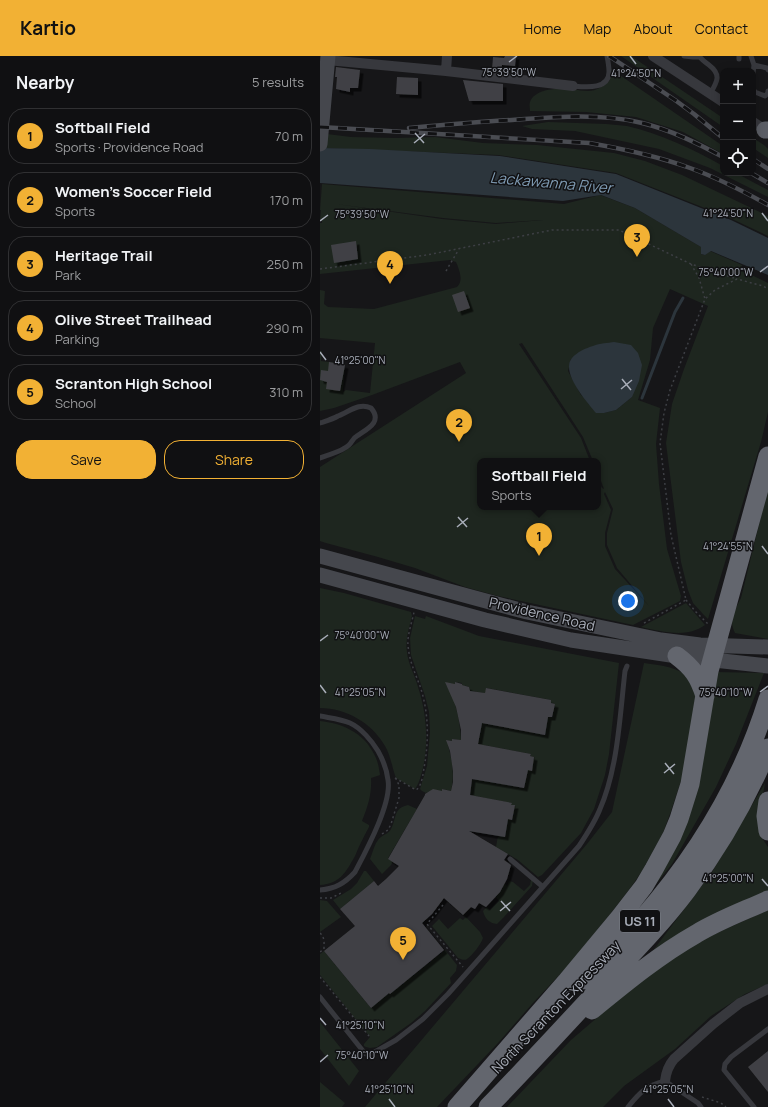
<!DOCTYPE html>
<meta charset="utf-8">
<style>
:root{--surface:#101012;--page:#1e1e20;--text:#f1f3f6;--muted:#9c9d9f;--line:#303032;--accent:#f2b134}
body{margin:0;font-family:Manrope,sans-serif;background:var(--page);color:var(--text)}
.controls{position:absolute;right:12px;top:12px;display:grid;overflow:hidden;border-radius:8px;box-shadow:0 2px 10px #0003}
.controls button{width:36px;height:36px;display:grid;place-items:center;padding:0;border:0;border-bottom:1px solid var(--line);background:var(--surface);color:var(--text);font:20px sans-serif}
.you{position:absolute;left:308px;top:545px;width:14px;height:14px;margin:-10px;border:3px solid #fff;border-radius:50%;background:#1a73e8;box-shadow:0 0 0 6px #1a73e833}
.badge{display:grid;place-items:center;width:26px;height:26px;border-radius:50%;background:var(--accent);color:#111;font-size:13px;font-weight:700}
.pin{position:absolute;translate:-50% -33px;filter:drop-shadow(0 1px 2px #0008)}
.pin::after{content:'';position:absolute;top:21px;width:14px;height:12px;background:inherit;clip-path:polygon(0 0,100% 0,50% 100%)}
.popup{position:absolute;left:157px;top:402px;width:124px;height:52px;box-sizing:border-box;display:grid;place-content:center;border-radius:8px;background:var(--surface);filter:drop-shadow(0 1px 3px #0005);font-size:13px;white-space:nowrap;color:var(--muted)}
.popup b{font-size:15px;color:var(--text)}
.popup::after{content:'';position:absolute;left:50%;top:100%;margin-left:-8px;border:8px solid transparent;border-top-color:var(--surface)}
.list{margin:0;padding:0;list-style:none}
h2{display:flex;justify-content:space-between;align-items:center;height:52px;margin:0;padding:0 16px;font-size:17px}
h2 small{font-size:13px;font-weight:400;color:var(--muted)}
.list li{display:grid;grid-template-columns:26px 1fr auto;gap:12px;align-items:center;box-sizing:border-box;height:56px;margin:0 8px 8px;padding:0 8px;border:1px solid var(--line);border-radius:16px}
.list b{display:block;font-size:15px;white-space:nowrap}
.list p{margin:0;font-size:13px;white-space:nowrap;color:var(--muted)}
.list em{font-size:13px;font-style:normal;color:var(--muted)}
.actions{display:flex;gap:8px;padding:12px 16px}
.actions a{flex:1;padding:9px 0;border:1px solid var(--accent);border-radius:16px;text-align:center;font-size:14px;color:var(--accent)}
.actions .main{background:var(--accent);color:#111}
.icon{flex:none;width:22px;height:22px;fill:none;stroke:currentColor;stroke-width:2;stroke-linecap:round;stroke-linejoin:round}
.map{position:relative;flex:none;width:448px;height:1051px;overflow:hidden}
header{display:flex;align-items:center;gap:24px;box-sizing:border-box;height:56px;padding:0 20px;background:var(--accent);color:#111}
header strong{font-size:19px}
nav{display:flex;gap:22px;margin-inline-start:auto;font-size:14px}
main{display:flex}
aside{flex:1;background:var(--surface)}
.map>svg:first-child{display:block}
.green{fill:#1e261f;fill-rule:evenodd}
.water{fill:#2c353c}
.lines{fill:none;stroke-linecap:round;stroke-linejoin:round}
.stream{stroke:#2c353c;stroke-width:3}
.building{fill:#404145;filter:url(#shadow)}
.path{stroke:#3d3f44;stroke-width:1.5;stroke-dasharray:2 3;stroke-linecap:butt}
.service{stroke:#37383d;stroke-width:5}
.minor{stroke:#37383d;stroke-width:10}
.secondary{stroke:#45474d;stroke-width:15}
.trunk{stroke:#5b5e65;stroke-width:17}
.motorway{stroke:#63666e;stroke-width:19}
.rail-casing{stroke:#4a4c52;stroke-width:4.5}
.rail{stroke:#111113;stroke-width:3;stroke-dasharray:9;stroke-linecap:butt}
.ticks{fill:none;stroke:#a8adb8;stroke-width:1.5}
.labels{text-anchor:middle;stroke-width:3;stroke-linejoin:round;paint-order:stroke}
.shield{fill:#111113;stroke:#7b7e86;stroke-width:1}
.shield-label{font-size:13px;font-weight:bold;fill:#a8adb8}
.street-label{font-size:14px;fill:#a8adb8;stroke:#111113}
.water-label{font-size:15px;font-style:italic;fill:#7f9bb3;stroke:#111113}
.ticks-label{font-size:10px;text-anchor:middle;fill:#a8adb8;stroke:#111113;stroke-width:3;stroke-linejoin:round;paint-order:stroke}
</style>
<header>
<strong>Kartio</strong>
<nav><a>Home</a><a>Map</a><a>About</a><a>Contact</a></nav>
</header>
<main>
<aside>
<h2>Nearby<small>5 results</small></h2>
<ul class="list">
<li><span class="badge">1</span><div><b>Softball Field</b><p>Sports · Providence Road</p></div><em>70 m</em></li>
<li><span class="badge">2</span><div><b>Women's Soccer Field</b><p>Sports</p></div><em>170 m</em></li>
<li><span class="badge">3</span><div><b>Heritage Trail</b><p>Park</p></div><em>250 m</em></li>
<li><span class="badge">4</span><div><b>Olive Street Trailhead</b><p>Parking</p></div><em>290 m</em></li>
<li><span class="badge">5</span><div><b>Scranton High School</b><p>School</p></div><em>310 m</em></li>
</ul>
<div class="actions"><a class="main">Save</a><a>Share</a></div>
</aside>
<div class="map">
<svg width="448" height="1051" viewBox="0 0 448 1051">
<defs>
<filter id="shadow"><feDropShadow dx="3.5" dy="3.5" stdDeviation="0" flood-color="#0009"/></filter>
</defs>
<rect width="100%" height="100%" fill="#161618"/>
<path class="green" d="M 301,0 L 311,0 L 403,62 L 403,71 Z
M 291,13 L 403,90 L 403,98 L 363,76 L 316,61 L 266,56 L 210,55 C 210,52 209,49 210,46 C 215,32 241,32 253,33 C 258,34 263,35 268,35 C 276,35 285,30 290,24 Z
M 228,66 C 247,67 267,67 286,68 C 293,69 300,69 307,70 C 341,78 373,93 403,110 L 403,117 L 416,117 L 448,134 L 448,141 L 390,112 L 339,93 L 255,75 L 212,73 L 202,70 Z
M 7,78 L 31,81 L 76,82 L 115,81 L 163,87 L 217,89 L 294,97 L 325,105 L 362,119 L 448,160 L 448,180 L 410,162 L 296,117 L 178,99 L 4,92 Z
M 433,82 L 444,89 L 448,93 L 448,102 L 433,92 Z
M 2,128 L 244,148 L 280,139 L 315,152 L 381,191 L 381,198 L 384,199 L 390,195 L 422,209 L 421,214 L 448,227 L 448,356 L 441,386 L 388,563 L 383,558 L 373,547 L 368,534 L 361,506 L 346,387 L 352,348 L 364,313 L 388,250 L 350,233 L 333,272 L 330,304 L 318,344 L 340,352 L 336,388 L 339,428 L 347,493 L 361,540 L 360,545 L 313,569 L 178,540 L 145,531 L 95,512 L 58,501 L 6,487 L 0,485 L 0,411 L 146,317 L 140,306 L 52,339 L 14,352 L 0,355 L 0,295 L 2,295 L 1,305 L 25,308 L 23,336 L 26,334 L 50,337 L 55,287 L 0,282 L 0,234 L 5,235 L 4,248 L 8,251 L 54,253 L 137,231 C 144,225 139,213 136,206 L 130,204 L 0,218 L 0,167 L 2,167 L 2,165 L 0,165 L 1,154 L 0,154 ZM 16,148 L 123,162 L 176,167 L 223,164 L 176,168 L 122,163 ZM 202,287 L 263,381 L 273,405 L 278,405 L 278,417 L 284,433 L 282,432 L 278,424 L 278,451 L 160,451 L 160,405 L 270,405 L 261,382 L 199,288 ZM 251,303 L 312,341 L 296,354 L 284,357 L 261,339 L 248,315 ZM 285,436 L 293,453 L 287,477 L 287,489 L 297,512 L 329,550 L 295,513 L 285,490 L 285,477 L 291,454 L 284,438 Z
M 448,432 L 448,583 L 415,577 C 408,564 415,554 421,542 Z
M 0,532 L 24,537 L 91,556 L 92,560 C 89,572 85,584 87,596 C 88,608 95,619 98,631 C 107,658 109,689 102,716 C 100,722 99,728 95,733 L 76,722 C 72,712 71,700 65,690 C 52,667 26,652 0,652 Z
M 366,547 L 385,569 C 366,583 341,575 321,571 Z
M 95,560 L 105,563 L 106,560 L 159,580 L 299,607 L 289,698 L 285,719 L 274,753 L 261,777 L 222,819 L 218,821 L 198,804 L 176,791 L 178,780 L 185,781 L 188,763 L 192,764 L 194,749 L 191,749 L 191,747 L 150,739 L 152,723 L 204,732 L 208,714 L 212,714 L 214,701 L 210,700 L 211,698 L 158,688 L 162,667 L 225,679 L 228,661 L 232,661 L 235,648 L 231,647 L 231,644 L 167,632 L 165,637 L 150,635 L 149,631 L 142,629 L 142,627 L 135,626 L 135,628 L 126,627 L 126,628 C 136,644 140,665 141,684 L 132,683 L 132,685 L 127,684 C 128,689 129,693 130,697 C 133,710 134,722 131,735 L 122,733 L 122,735 L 108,739 L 107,736 L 106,737 L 102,735 L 100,733 L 107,710 L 110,676 L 109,656 L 105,640 L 91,599 L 90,582 Z
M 324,607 C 337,609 353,610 364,618 C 369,622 373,627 377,632 L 363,719 L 351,755 L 343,777 L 322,815 L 311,831 L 291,857 L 245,913 L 212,948 L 178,987 L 117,1051 L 45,1051 L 267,788 L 292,756 Z
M 395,616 L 444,617 L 416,688 L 396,731 L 352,808 L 319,849 L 333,825 Z
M 0,665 C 22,667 44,677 54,698 C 58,705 59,712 60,719 L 51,722 C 52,738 48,750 42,765 L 49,769 L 49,771 C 44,780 39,790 35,800 C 26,816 20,828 0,829 Z
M 445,727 L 439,762 L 442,782 L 448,791 L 448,837 L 326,904 L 392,816 Z
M 88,749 L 97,753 L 68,802 L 73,806 L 71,809 L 62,818 L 50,803 C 53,796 55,785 61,781 C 65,778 69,777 71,773 C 77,762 73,752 88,749 Z
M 44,815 L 46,815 L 54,825 L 20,853 L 13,844 L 31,833 L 37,827 Z
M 211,824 L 213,824 L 212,830 L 184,861 L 177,868 C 169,867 165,863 163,855 L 167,851 L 170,854 L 179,845 L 176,841 L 185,828 L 187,830 L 189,825 L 193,826 L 204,835 L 210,829 Z
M 0,844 L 7,845 L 21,861 L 0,876 Z
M 448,854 L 448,928 L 425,938 L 391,960 L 355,993 L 304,1030 L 283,1051 L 187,1051 L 251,984 L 300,942 L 366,891 Z
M 146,861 L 160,876 L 163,882 C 161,888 152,900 147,903 C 144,905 141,903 138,902 L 112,870 L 119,863 L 128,873 L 140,862 L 143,864 Z
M 125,894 L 137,909 L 136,915 L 130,922 L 131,927 L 105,955 L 91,967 L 57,991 L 50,992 L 46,991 L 44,990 L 44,988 L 50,981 L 0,919 L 0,898 L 4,895 L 51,952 L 69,937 L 70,938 Z
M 0,966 L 39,1015 L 29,1030 L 0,993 Z
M 0,1026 L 25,1047 L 22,1051 L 0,1051 Z"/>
<path class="water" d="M 0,92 L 50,93 L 180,100 L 296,118 L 411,164 L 448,182 L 448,219 L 391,195 L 385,199 L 381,198 L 381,191 L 315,152 L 281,139 L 243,145 L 0,127 Z
M 294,286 L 311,289 L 318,297 L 322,309 L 319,325 L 312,341 L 296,354 L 284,357 L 276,357 C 267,346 240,316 252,302 C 257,296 266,292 273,290 C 280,287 288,287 294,286 Z"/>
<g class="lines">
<path class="stream" d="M 322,342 L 355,256 L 363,242"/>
</g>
<path class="building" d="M 185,0 L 196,0 L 195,10 L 182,9 L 181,15 L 172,14 L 173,1 L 184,2 Z
M 16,11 L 40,14 L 38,32 L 30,32 L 30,36 L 16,33 L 17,21 L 15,21 Z
M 77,21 L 98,22 L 98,39 L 76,38 Z
M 143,24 L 183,28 L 183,45 L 149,45 Z
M 36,185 L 38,203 L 14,207 L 11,189 Z
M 144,235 L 150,252 L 138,256 L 132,239 Z
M 9,306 L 25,309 L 20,335 L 6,333 L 7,326 L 0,324 L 1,314 L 8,315 Z
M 125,626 L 135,628 L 135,626 L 142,628 L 142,629 L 149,631 L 150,635 L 165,637 L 166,632 L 231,644 L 231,647 L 235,648 L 232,661 L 228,661 L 225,679 L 162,667 L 158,688 L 211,698 L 210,700 L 214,701 L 212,715 L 208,714 L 204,732 L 152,723 L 150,739 L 192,747 L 191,749 L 195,749 L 192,764 L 188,763 L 185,781 L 149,775 L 188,798 L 184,804 L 191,809 L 187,823 L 180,836 L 166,851 L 159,847 L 155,853 L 151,851 L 143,859 L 124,842 L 112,858 L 102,867 L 124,894 L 70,938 L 69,937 L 51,952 L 4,895 L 35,870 L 20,853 L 54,825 L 58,830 L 66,823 L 79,810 L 68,803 L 105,739 L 105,738 L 113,733 L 122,735 L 122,733 L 131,735 L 133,726 L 133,715 L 130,695 L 126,684 L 132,685 L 132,683 L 141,684 L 141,674 L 136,651 Z
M 448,995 L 448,1036 L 428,1011 Z"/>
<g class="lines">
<path class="path" d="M 371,208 L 379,222 L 385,243
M 0,213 L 107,199 L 232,174 L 299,174 L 371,208 L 417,223
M 126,215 L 139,193
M 366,544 L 376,556 L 388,568
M 324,567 L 366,544 L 351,479 L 340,387 L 344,357 L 350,334 L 385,243 L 395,234 L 417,223 L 443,230 L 448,233
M 75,722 L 96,734 C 102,730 103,718 104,712 C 109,685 109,657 100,630 C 95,617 89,604 88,589 C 87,580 92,566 94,556
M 62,778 L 68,774 L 71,768 L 79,742 L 79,729 L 76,723
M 0,842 L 11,842 L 23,836
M 123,849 L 107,868 L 143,911
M 0,877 C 5,882 4,886 4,893 L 0,896
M 0,921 L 49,980
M 382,1041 L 401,1047 L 406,1051"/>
<path class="service" d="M 364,0 L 373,1 L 380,1
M 379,0 C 382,4 385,6 389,9 C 402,19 397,26 390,38
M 431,0 L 434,9
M 419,3 L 419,0
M 433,17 L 434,9 L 447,12 L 448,14
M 253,30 C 265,31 289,34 289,16 C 289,11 288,5 287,0
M 433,33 L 435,36 L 445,40 L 448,37 L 448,35
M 0,367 C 6,365 13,363 18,360 C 29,356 39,346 51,352 C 63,366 47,373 37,380 C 33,382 32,386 29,389 C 22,396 9,398 0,402
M 0,660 C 10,662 21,663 30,667 C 41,672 52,685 58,695 C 63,704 67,714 68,724 C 72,747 46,795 35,816 C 25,827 15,833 0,834
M 190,803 L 223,831
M 0,941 L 43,995 L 46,998 L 50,998 L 53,997 L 76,984 L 103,963 L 128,938 L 259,790 C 267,778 275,766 280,753 C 298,712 300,658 305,615 L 307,610
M 308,1051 C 320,1036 326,1030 345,1025 L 378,1047 L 381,1051
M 434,1051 L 404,1014 L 405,1008 L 411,1001 L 448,973"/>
<path class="minor" d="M 333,0 L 403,46
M 7,4 L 126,15 L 253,30
M 126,15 L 127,0
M 433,66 L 448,76
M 345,1025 C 346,1016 348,1010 354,1003 L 393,968 L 420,947 L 448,933"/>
<path class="secondary" d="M 0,88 L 8,0
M 0,500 L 207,556 L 341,584 L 380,589 L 448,591
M 0,519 L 165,564 L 251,584 L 357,600 L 448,610"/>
<path class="trunk" d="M 445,74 L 448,74"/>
<path class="motorway" d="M 357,600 C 373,612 379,621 385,640
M 448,745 L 446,760 L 448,775
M 263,924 C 283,904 303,884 322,863 C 378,799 423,724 448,643
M 272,954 C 305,927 339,899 376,878 C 399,864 424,855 448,844
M 137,1051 L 246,926 L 300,861 L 324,830 L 334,813 L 352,780 L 359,763 L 370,728 L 389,615 L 448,400
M 168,1051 C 205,1013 240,975 276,936 C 307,903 340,870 367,834 C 400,790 427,743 448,692"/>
<g class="rail-casing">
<path id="rail" d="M 289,0 L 355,44 L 374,58 L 403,82
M 0,71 L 269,87 C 304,93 337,100 370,112 C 398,122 423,135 448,149
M 89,72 C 123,69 157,66 192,64 C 234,61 280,57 322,67 C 351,74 377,87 403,101
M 433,103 L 448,113
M 431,117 L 448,127"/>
</g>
<use href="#rail" class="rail"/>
</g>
<path class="ticks" d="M 310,0 L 316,8M 189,6 L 197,0M 95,77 L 104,87M 94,87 L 105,78M 442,157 L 448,165M 0,165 L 8,159M 440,216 L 448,210M 0,296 L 6,304M 302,323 L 311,334M 301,333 L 312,324M 138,461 L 147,471M 137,471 L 148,462M 442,490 L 448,498M 0,585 L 8,579M 0,629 L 6,637M 440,636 L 448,630M 345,707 L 354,718M 344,717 L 355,708M 442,823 L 448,830M 181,845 L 190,855M 180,855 L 191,846M 0,962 L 6,969M 0,1006 L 8,999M 69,1043 L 75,1051M 348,1043 L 354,1051"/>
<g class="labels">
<rect class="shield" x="300" y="854" width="40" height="22" rx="3"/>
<g class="shield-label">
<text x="320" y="870">US 11</text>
</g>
<g class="street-label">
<text transform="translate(222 558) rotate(13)" y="5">Providence Road</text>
<text transform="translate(236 951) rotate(-46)" y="5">North Scranton Expressway</text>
</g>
<g class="water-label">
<text transform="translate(231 127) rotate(5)" y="5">Lackawanna River</text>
</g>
</g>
<g class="ticks-label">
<text x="189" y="20">75°39'50"W</text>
<text x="316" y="21">41°24'50"N</text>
<text x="408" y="161">41°24'50"N</text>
<text x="42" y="162">75°39'50"W</text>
<text x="406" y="220">75°40'00"W</text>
<text x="40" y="308">41°25'00"N</text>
<text x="408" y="494">41°24'55"N</text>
<text x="42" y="583">75°40'00"W</text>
<text x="406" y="640">75°40'10"W</text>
<text x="40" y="640">41°25'05"N</text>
<text x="408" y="826">41°25'00"N</text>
<text x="40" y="973">41°25'10"N</text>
<text x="42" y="1003">75°40'10"W</text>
<text x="69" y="1037">41°25'10"N</text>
<text x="348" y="1037">41°25'05"N</text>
</g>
</svg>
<div class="controls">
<button>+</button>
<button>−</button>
<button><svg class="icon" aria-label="locate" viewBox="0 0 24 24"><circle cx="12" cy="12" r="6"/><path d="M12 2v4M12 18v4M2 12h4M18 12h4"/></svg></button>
</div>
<div class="you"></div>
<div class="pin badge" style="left:219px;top:500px">1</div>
<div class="popup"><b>Softball Field</b>Sports</div>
<div class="pin badge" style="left:139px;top:386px">2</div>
<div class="pin badge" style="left:317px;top:201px">3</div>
<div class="pin badge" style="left:70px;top:228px">4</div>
<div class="pin badge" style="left:83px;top:904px">5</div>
</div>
</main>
